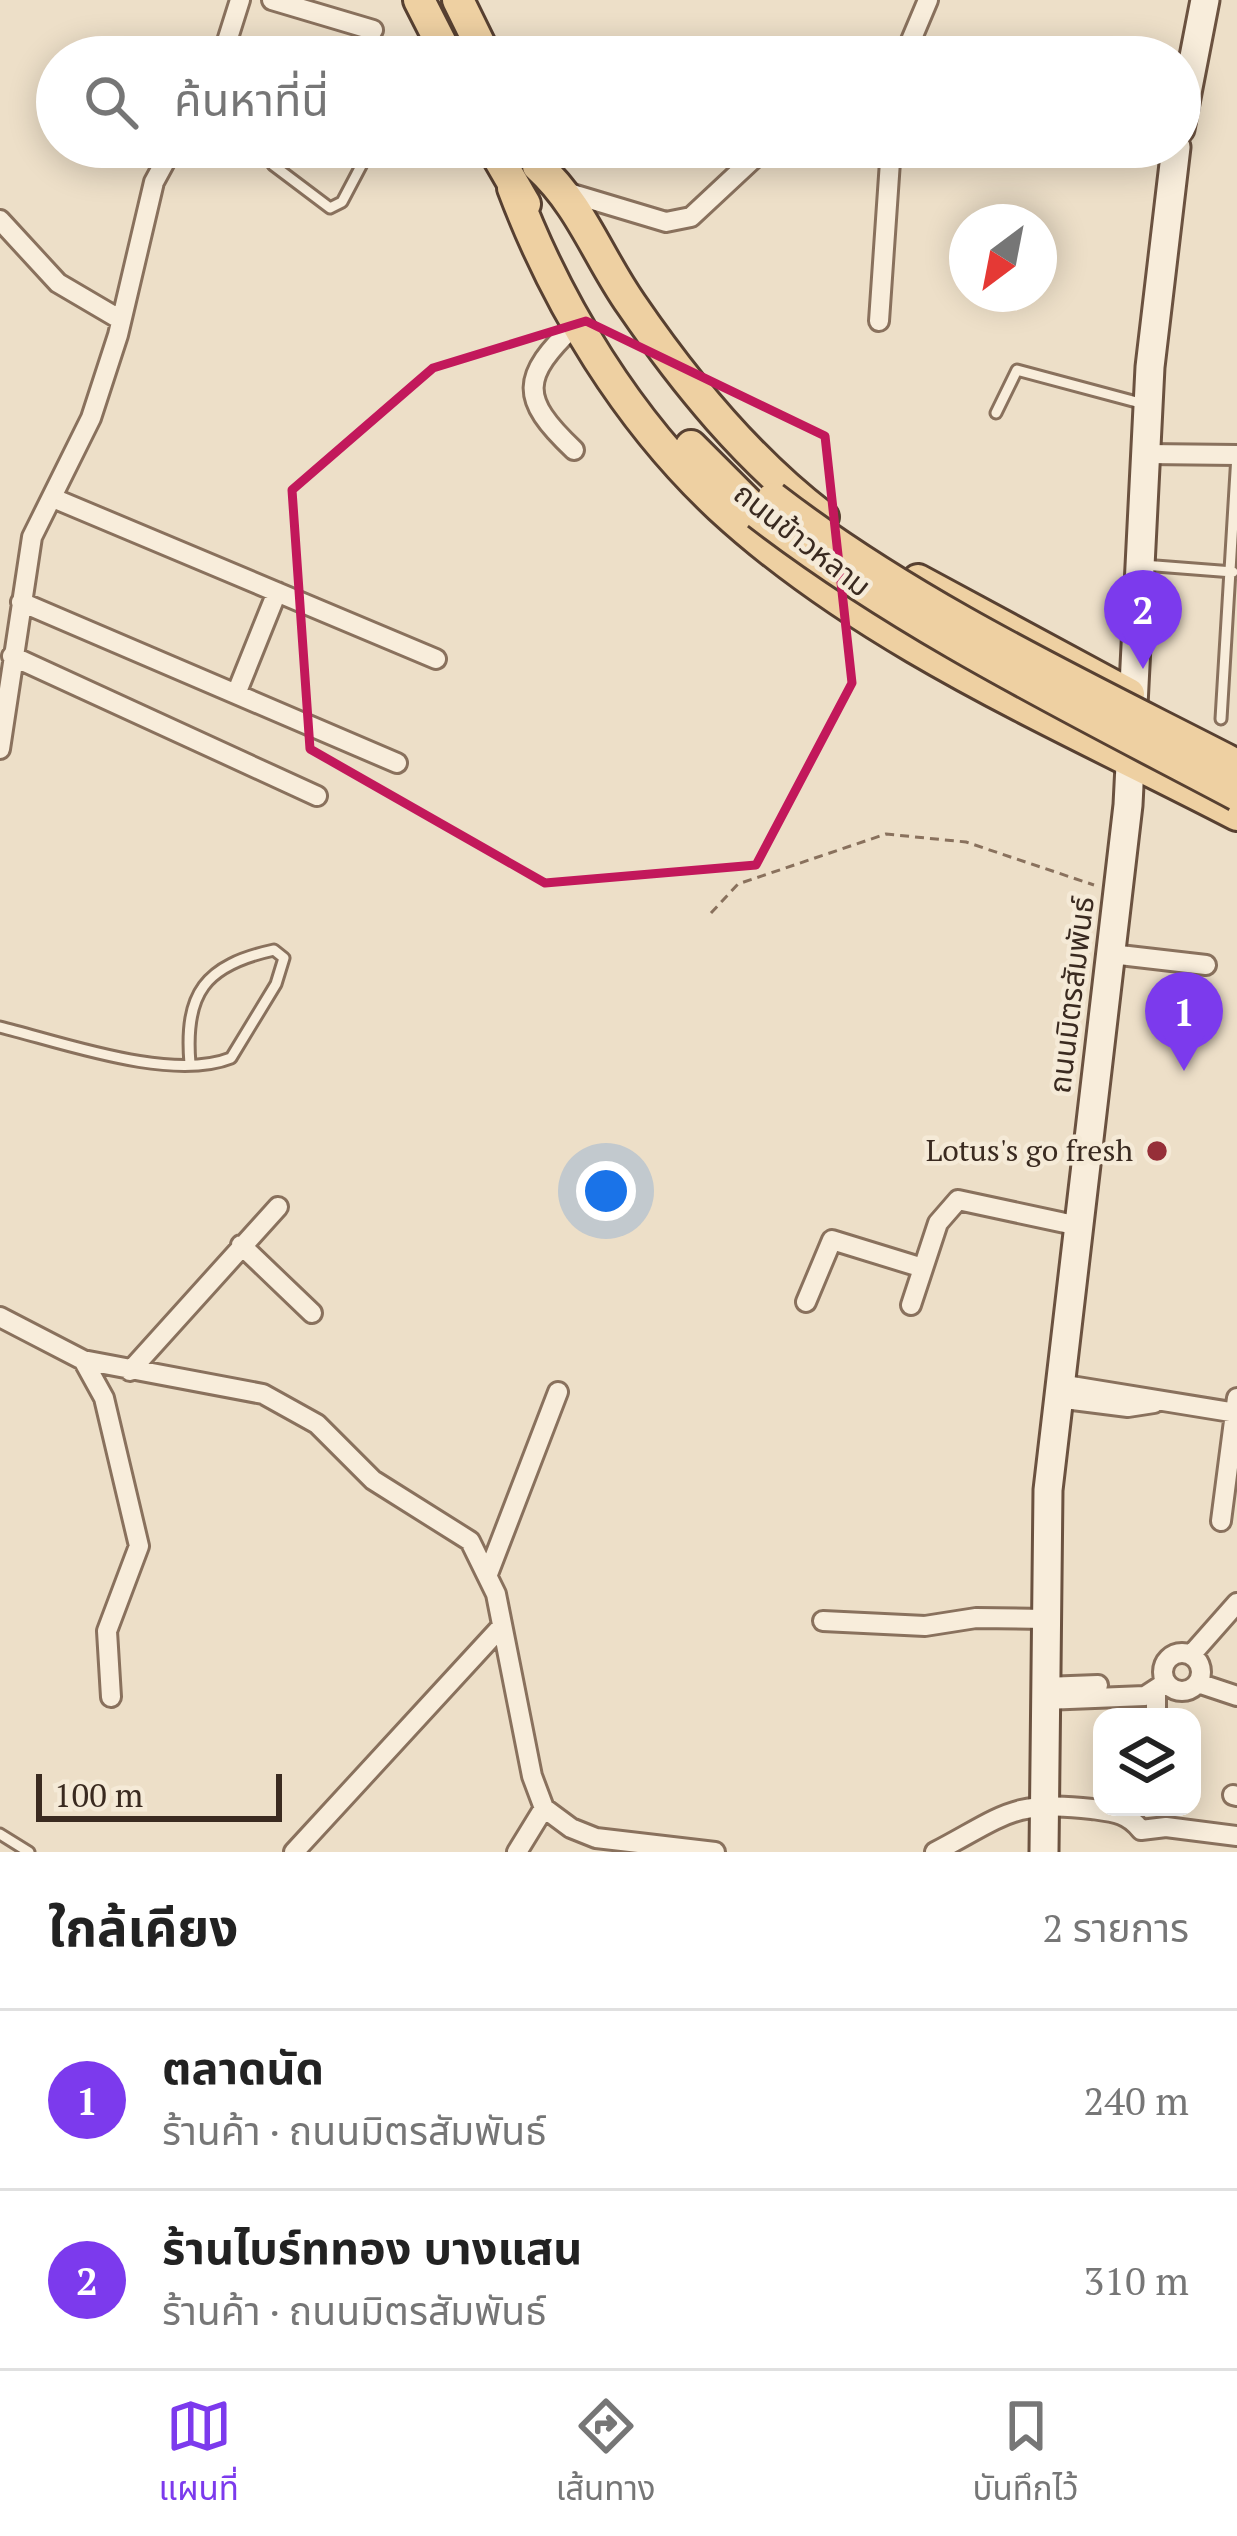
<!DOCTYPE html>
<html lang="th">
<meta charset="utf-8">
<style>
:root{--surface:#fff;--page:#f2f2f2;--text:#222;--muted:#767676;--line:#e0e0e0;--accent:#7c3aed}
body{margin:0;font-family:"PT Serif","Noto Sans Thai",serif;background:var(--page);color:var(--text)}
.controls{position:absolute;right:36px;bottom:36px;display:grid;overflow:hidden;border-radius:24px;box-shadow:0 6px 30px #0003}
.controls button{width:108px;height:108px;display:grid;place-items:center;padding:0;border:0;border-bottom:3px solid var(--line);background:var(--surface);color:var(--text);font:60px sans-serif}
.compass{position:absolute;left:949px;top:204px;width:108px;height:108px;border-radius:50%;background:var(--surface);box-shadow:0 6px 30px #0003;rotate:212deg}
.scale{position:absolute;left:36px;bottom:30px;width:246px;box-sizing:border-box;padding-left:12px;border:6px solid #3a2a20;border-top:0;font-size:33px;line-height:42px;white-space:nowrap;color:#3a2a20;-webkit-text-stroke:9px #f5ead7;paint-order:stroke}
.you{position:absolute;left:606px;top:1191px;width:42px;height:42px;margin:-30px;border:9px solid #fff;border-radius:50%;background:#1a73e8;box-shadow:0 0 0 18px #1a73e833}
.badge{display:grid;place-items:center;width:78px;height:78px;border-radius:50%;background:var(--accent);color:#fff;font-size:39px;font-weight:700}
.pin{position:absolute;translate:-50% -99px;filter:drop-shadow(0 3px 6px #0008)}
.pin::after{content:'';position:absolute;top:63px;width:42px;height:36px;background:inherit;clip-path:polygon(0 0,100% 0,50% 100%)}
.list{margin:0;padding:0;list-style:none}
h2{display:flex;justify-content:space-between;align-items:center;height:156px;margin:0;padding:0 48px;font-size:51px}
h2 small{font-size:39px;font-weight:400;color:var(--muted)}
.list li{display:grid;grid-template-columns:78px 1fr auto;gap:36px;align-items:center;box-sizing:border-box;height:180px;padding:0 48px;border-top:3px solid var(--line)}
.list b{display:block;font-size:45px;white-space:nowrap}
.list p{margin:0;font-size:39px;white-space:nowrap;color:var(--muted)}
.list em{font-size:39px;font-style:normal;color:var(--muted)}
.icon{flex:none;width:66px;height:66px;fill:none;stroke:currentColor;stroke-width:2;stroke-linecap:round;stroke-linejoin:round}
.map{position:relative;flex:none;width:1237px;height:1852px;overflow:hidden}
.search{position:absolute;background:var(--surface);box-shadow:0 6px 30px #0003;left:36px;right:36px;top:36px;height:132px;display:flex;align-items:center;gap:30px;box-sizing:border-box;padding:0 42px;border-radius:66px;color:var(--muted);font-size:45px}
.sheet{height:516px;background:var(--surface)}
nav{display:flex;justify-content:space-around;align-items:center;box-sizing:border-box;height:168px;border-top:3px solid var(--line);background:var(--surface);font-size:33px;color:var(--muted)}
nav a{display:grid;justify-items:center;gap:6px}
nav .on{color:var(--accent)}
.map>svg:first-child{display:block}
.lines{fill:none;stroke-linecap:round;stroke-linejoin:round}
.lane-casing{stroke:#89715d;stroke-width:15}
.street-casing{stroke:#89715d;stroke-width:24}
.secondary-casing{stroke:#6b5240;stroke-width:33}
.primary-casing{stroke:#574031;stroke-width:36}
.path{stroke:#89715d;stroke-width:3;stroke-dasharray:9 6;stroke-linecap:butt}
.lane{stroke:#f8eddb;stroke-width:9}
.street{stroke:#f8eddb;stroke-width:18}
.secondary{stroke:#f8eddb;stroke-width:27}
.primary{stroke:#eed0a2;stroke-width:30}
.primary-bridge-casing{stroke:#574031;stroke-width:36;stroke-linecap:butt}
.primary-bridge{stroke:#eed0a2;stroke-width:30}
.marked{fill:none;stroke:#c2185b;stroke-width:9;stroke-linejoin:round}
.poi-dot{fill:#962f38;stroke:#f5ead7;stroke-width:4.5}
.labels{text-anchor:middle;stroke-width:9;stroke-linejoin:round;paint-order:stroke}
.street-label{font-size:30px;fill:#3a2a20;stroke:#f5ead7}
.poi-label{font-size:30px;fill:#3a2a20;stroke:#f5ead7;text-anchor:end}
</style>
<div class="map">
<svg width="1237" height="1852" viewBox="0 0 1237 1852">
<rect width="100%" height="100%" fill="#eddfc8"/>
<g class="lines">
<g class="lane-casing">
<path id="lane" d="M 265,147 L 273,165 L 330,208 L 342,202 L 371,147
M 996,413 L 1017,370 L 1144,404
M 1143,565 L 1233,572
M 1221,719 L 1237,455
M 0,1027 C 61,1042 171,1082 231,1058 L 276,984 L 284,958 L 274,950 C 205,965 184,993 190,1064
M 0,1834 L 29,1852"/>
</g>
<g class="street-casing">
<path id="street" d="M 272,0 L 373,30
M 222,57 L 240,0
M 904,57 L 928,0
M 566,192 L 666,222 L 691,217 L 766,147
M 0,220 L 58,283 L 121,320
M 879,321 L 891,147
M 574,450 C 519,398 521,377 575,325
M 1147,454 L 1237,455
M 53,498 L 436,659
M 21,602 L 397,763
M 12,656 L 317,796
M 236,694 L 277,592
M 0,749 L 32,537 L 91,418 L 118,335 L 154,182 L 173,147
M 1111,954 L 1206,965
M 241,1245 L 312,1313
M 806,1302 L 832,1240 L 923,1268
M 911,1305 L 938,1223 L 958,1200 L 1079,1226
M 0,1317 L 83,1360 L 263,1394 L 317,1424 L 373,1480 L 470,1541 L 496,1594 L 532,1776 L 544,1808 L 571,1828 L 596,1838 L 715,1852
M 83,1360 L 104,1398 L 139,1546 L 107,1631 L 111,1697
M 130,1371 L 278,1207
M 1059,1384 L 1237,1413
M 1057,1398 L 1128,1407 L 1154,1403
M 1221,1521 L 1237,1398
M 488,1574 L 558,1392
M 823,1621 L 925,1626 L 976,1618 L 1045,1619
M1163 1672a19 19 0 1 1 38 0a19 19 0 1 1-38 0Z
M 1191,1655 L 1237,1603
M 1198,1683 L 1237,1696
M 1044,1687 L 1098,1685
M 1156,1689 L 1156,1717
M 1044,1700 L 1145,1696 L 1165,1683
M 1233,1795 L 1237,1796
M 294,1852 L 502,1626
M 517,1852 L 544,1808
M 935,1852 C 1002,1817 1013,1799 1092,1809 C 1114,1812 1128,1813 1141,1830 L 1166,1827 L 1237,1836"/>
</g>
<g class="secondary-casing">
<path id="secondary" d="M 1180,129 L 1205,0
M 1044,1852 L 1048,1490 L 1128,805 L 1150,367 L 1176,147"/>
</g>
<g class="primary-casing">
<path id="primary" d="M 419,0 L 448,57
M 458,0 L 486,57
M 492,147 L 525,204
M 538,166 C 581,205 598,257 631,304 C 685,383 747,459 823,517
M 513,188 C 557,305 628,421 720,507 C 867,643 1062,724 1237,815
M 691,446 L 758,513
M 918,580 L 1129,694"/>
</g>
<path class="path" d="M 711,913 L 738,884 L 886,834 L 966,842 L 1094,885"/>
<use href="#lane" class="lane"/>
<use href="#street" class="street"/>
<use href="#secondary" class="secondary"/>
<use href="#primary" class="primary"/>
<g class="primary-bridge-casing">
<path id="primary-bridge" d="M 773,498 C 916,608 1078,683 1237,765
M 758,513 C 906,627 1073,708 1237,795"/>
</g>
<use href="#primary-bridge" class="primary-bridge"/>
</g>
<path class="marked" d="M 586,321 L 825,436 L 852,683 L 756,865 L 545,883 L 310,749 L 292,490 L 433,368 Z"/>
<circle class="poi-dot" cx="1157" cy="1151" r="12"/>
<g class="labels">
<g class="street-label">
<text transform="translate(802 540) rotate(38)" y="10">ถนนข้าวหลาม</text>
<text transform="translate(1072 995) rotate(-83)" y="10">ถนนมิตรสัมพันธ์</text>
</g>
<g class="poi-label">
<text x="1133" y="1161">Lotus's go fresh</text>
</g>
</g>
</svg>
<div class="controls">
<button><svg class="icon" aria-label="layers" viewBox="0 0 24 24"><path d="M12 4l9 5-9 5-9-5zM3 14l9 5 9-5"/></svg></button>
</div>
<svg class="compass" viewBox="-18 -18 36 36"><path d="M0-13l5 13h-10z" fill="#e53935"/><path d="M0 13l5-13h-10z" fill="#767676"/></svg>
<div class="scale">100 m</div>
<div class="you"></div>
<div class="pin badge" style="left:1184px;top:1071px">1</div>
<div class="pin badge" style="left:1143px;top:669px">2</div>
<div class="search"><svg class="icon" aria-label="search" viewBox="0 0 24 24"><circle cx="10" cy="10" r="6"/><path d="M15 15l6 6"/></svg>ค้นหาที่นี่</div>
</div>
<section class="sheet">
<h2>ใกล้เคียง<small>2 รายการ</small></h2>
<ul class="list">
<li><span class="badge">1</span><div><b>ตลาดนัด</b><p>ร้านค้า · ถนนมิตรสัมพันธ์</p></div><em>240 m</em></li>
<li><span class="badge">2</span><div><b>ร้านไบร์ททอง บางแสน</b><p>ร้านค้า · ถนนมิตรสัมพันธ์</p></div><em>310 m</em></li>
</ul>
</section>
<nav>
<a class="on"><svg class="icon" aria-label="map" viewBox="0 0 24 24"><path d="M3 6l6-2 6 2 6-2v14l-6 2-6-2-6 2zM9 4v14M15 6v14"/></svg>แผนที่</a>
<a><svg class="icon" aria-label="directions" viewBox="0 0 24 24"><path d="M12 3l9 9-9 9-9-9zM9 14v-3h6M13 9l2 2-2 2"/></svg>เส้นทาง</a>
<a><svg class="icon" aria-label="saved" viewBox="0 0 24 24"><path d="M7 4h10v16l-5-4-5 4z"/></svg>บันทึกไว้</a>
</nav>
